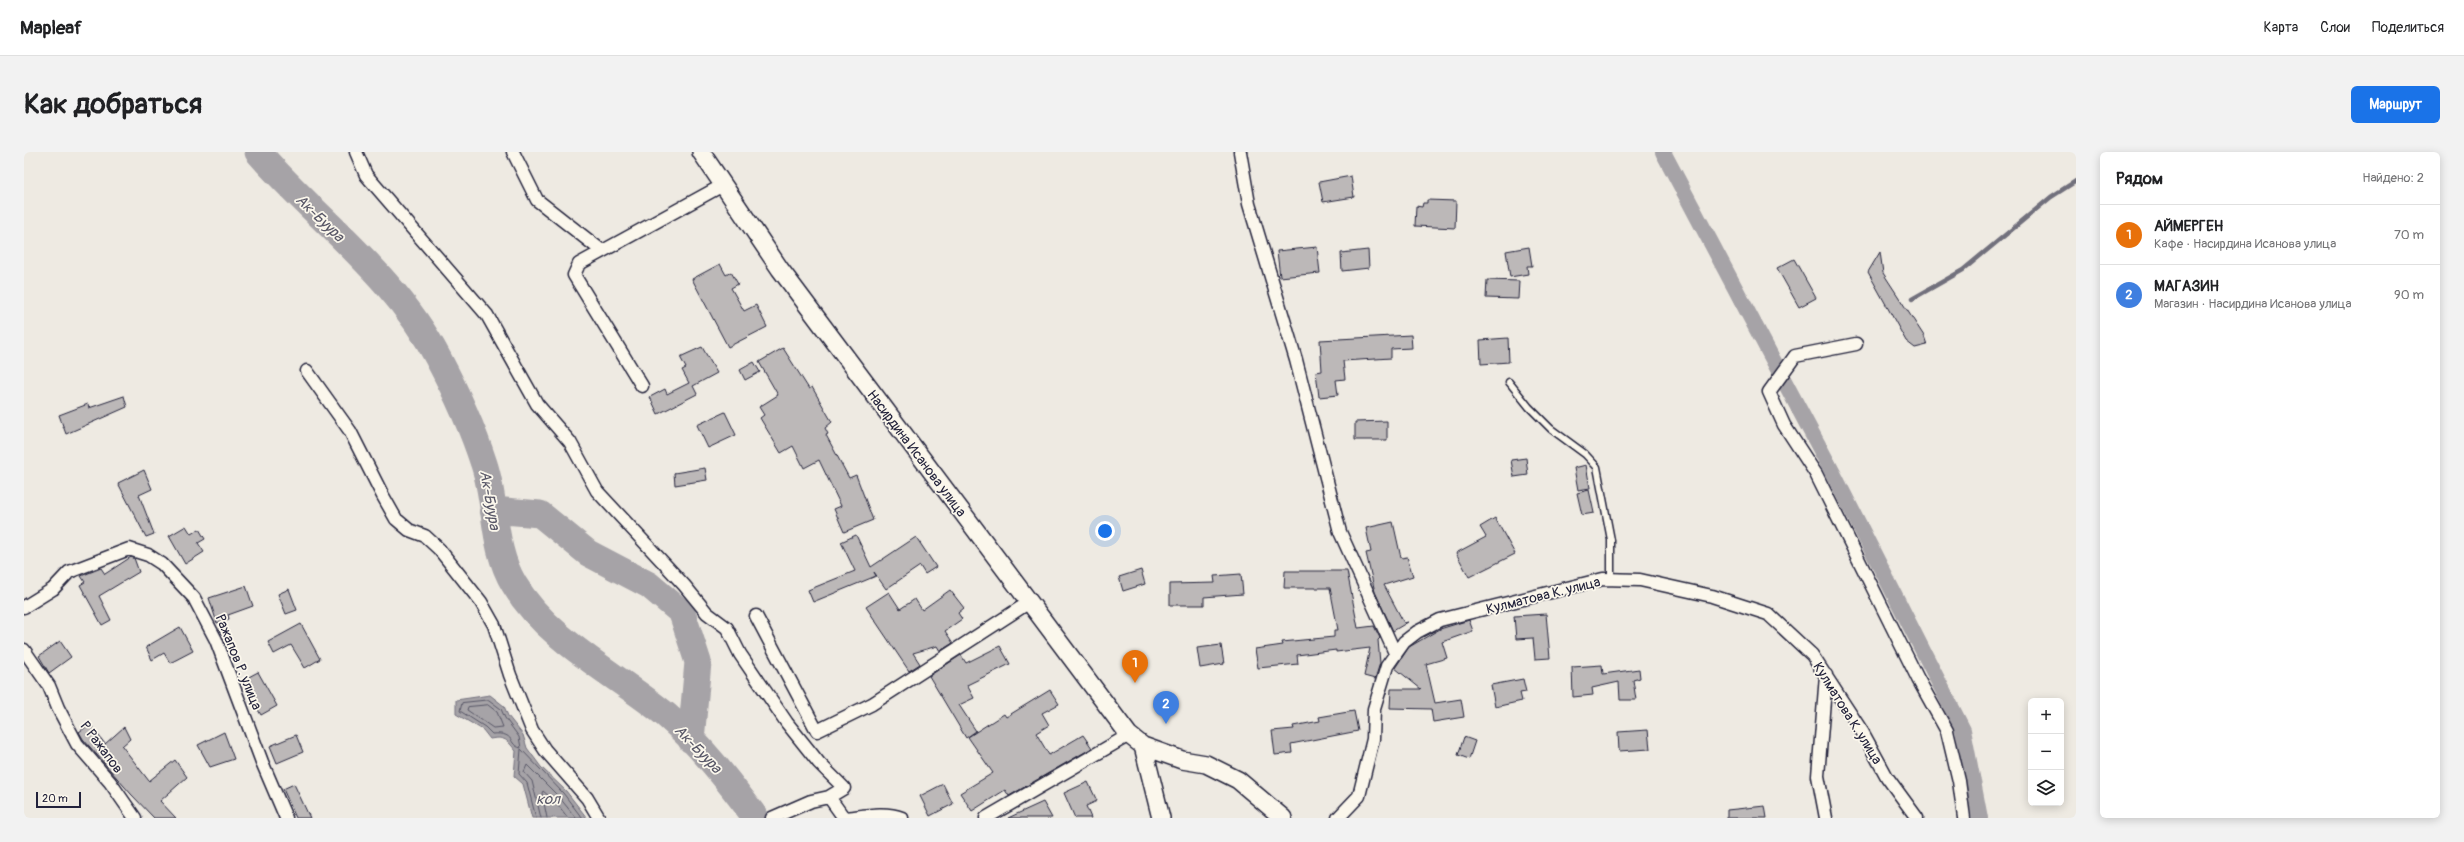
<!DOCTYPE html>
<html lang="ru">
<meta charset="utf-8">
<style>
:root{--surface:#fff;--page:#f2f2f2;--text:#202124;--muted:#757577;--line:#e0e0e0;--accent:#1a73e8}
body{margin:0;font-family:Pangolin,sans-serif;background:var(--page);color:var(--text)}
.controls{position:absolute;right:12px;bottom:12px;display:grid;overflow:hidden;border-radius:6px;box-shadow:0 2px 10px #0003}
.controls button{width:36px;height:36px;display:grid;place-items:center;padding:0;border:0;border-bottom:1px solid var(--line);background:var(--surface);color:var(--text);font:20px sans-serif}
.scale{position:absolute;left:12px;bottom:10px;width:45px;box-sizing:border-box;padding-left:4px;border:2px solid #22223b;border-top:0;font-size:11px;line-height:14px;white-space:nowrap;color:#22223b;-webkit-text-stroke:3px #fbf7ec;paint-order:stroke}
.you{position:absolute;left:1081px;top:379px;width:14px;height:14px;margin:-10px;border:3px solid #fff;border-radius:50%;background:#1a73e8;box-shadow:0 0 0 6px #1a73e833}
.badge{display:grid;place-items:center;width:26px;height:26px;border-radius:50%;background:var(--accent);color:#fff;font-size:13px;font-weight:700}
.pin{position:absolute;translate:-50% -33px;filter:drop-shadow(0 1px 2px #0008)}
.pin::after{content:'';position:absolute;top:21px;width:14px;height:12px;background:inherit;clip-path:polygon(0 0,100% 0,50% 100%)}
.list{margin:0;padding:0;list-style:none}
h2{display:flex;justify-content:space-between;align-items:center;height:52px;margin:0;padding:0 16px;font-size:17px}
h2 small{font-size:13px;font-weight:400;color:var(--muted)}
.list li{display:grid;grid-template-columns:26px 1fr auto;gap:12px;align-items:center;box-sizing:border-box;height:60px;padding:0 16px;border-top:1px solid var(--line)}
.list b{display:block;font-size:15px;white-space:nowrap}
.list p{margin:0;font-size:13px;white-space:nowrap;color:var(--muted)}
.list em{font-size:13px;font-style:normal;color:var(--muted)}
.icon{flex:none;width:22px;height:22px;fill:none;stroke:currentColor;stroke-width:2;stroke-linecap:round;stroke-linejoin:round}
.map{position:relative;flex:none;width:2052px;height:666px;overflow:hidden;border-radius:6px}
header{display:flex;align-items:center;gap:24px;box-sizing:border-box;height:56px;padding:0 20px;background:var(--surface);border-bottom:1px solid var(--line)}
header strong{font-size:19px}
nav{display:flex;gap:22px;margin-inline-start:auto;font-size:14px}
.intro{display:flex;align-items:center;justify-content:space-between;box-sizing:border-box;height:96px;padding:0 24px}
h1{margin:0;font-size:28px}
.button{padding:10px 18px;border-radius:6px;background:var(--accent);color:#fff;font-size:14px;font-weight:700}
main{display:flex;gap:24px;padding:0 24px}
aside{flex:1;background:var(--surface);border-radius:6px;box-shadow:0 2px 10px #0003}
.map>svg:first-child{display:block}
.water{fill:#a6a3a7;stroke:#716f7c}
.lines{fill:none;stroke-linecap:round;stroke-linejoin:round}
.shore{stroke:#575666;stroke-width:1}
.stream{stroke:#716f7c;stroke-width:4.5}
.canal{stroke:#a6a3a7;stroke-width:16}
.river{stroke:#a6a3a7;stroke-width:27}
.building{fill:#bcb8b8;stroke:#22223b}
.lane-casing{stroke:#22223b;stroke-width:9}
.street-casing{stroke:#22223b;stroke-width:15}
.secondary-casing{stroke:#22223b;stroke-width:20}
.lane{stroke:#fbf7ec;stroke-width:6}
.street{stroke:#fbf7ec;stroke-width:12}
.secondary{stroke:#fbf7ec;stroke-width:17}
.labels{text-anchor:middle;stroke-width:3.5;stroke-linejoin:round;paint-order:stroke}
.street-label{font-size:14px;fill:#22223b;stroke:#fbf7ec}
.water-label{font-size:15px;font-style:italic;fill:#575666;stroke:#fbf7ec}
</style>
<header>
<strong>Mapleaf</strong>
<nav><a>Карта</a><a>Слои</a><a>Поделиться</a></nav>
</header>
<div class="intro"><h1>Как добраться</h1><a class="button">Маршрут</a></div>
<main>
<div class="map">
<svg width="2052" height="666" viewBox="0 0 2052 666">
<rect width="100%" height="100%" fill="#eeeae2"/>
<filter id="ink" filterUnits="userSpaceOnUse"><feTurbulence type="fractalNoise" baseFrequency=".025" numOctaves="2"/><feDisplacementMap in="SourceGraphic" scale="8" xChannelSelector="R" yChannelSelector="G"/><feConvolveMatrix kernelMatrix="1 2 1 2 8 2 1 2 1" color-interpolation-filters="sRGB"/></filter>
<g filter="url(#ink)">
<path class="water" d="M 466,543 L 480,554 L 484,564 L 499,583 L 503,596 L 517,615 L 542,639 L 563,666 L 508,666 L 499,632 L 490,624 L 492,599 C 483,588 481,584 466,587 L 459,578 L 432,562 L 432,548 Z"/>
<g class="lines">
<path class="shore" d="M 465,548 L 477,557 L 481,566 L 495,585 L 497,596 C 483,593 493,580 468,582 L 461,575 L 436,559 L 438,551 Z
M 464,553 L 473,560 L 479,575 L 469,576 L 443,558 L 444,555 Z
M 512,666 L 503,631 L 495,622 L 497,597 L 539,641 L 558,666
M 517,666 L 508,629 L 500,620 L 503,613 L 535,645 L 552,666
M 523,666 L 518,641 L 519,639 L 531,649 L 544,666"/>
<path class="stream" d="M 1888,147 L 1939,118 L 2027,45 L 2052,29"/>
<path class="canal" d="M 1639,0 L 1810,323 L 1939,578 L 1956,666"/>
<path class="river" d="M 234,0 C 293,68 372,124 414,206 C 431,238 449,278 460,312 C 473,351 468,396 490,432 C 524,489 592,522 642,563 C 677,593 705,630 732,666
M 469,358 L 516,362 L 564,401 L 625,433 L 658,461 L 674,510 L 667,588"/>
</g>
<path class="building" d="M 1327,24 L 1330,45 L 1299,50 L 1295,30 Z
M 1403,48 L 1432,49 L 1431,76 L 1391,74 L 1392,54 L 1398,55 L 1399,51 L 1403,51 Z
M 1293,95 L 1296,121 L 1256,125 L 1253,99 Z
M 1505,95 L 1508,114 L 1503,114 L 1504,122 L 1486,125 L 1482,99 Z
M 1344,98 L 1345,116 L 1318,119 L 1317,101 Z
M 1856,100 L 1859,121 L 1900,184 L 1903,193 L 1891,196 L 1882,189 L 1844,120 Z
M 1770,107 L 1792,146 L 1775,155 L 1753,116 Z
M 696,112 L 702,123 L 707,120 L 714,132 L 707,136 L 720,159 L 732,153 L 743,175 L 704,195 L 668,127 Z
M 1463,128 L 1495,129 L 1494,147 L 1462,146 Z
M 1387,183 L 1388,196 L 1367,197 L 1367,206 L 1319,209 L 1321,227 L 1312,228 L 1314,243 L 1295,245 L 1292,220 L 1298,219 L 1296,188 Z
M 1484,186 L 1485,210 L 1457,212 L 1456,188 Z
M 678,195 L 693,221 L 669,234 L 673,242 L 634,262 L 626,245 L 641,237 L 643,242 L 665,231 L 658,218 L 662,216 L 656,205 Z
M 759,196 L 785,237 L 788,235 L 808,270 L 801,276 L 804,282 L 802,283 L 825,326 L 832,323 L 849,368 L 820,380 L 810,357 L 817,354 L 795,308 L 780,316 L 769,294 L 757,301 L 736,266 L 740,263 L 735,255 L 754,243 L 735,210 Z
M 730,210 L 736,220 L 721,228 L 716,218 Z
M 100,244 L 103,255 L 42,282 L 35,263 L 64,252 L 65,256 Z
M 701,260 L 712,283 L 684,296 L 673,273 Z
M 1363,269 L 1363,288 L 1331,288 L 1331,270 Z
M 1502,306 L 1504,323 L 1490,325 L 1487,308 Z
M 1562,313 L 1566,336 L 1554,338 L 1550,316 Z
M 681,316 L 683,328 L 651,333 L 650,321 Z
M 120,318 L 128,337 L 115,343 L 130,382 L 122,385 L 94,331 Z
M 1565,338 L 1570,361 L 1558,363 L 1553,341 Z
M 1471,366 L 1491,402 L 1445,425 L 1432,401 L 1462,385 L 1456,375 Z
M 1369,370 L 1377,406 L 1383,405 L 1389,424 L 1360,433 L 1380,471 L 1384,470 L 1369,479 L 1351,440 L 1342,401 L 1347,400 L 1342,376 Z
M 162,374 L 167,382 L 175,377 L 181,387 L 174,391 L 180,400 L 161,412 L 145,384 Z
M 832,383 L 847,415 L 892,385 L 912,415 L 901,422 L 896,414 L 862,437 L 850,420 L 852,424 L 789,450 L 784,438 L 831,419 L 817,390 Z
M 107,405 L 110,406 L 115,420 L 75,444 L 87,468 L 78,473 L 56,433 L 61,430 L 57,424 L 77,416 L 81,422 Z
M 1117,418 L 1121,432 L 1099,439 L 1095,425 Z
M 1261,419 L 1323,419 L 1334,476 L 1350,474 L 1356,486 L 1354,488 L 1356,511 L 1351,527 L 1340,524 L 1346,496 L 1312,500 L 1312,498 L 1273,503 L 1274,512 L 1234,516 L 1231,497 L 1259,493 L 1258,490 L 1310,485 L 1310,478 L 1314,478 L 1306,436 L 1260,436 Z
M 1217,422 L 1219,442 L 1180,445 L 1180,453 L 1146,453 L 1146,432 L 1191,431 L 1190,424 Z
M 222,434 L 229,454 L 204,463 L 205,467 L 193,471 L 185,446 Z
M 265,437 L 273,458 L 262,462 L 254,442 Z
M 926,438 L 940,456 L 934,461 L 938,467 L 921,479 L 929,491 L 916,499 L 913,494 L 889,501 L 896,512 L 885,519 L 842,455 L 865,440 L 876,457 L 891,447 L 898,458 Z
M 1522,462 L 1526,506 L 1511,507 L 1509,486 L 1492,487 L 1490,464 Z
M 1445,468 L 1449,479 L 1418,490 L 1423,506 L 1402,512 L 1411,551 L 1437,547 L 1440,565 L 1409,570 L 1407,557 L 1366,556 L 1367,537 L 1397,537 L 1371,516 L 1385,495 L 1416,477 Z
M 277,472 L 296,507 L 281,516 L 267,493 L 250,502 L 244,490 Z
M 156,475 L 169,499 L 146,511 L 140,501 L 128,508 L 122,495 Z
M 36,489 L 47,505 L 25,521 L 15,504 Z
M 1197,493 L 1200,512 L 1176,516 L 1173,496 Z
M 976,494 L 986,512 L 943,533 L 950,546 L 935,553 L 952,579 L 942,586 L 905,524 L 937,503 L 942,511 Z
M 1578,513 L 1579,522 L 1615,517 L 1616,526 L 1609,528 L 1612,548 L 1596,548 L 1595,530 L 1568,536 L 1569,543 L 1549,545 L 1548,515 Z
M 234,520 L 253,554 L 237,563 L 224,540 L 227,538 L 221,527 Z
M 1499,527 L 1502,540 L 1496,541 L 1498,549 L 1471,555 L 1467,533 Z
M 1026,538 L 1035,552 L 1018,561 L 1025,573 L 1012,581 L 1025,603 L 1059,583 L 1068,596 L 985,644 L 981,638 L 948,659 L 936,641 L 969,621 L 944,585 L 980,562 L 982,565 Z
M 1330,559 L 1334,579 L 1267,592 L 1268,601 L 1251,603 L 1248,579 L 1270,577 L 1269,574 L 1296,569 L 1295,565 Z
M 66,572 L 81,592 L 100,575 L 106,587 L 98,594 L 125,629 L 151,608 L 163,625 L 136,649 L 152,666 L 130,666 L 107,642 L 59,587 L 55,580 Z
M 1624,578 L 1626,597 L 1595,599 L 1594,580 Z
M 200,580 L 210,607 L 186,615 L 174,593 Z
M 272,583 L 279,600 L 253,611 L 246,594 Z
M 1440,585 L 1451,589 L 1445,607 L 1434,603 Z
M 1064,630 L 1073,649 L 1062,654 L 1067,666 L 1051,666 L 1040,641 Z
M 270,632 L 286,666 L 272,666 L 259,637 Z
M 919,632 L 929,652 L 906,664 L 896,644 Z
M 1019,650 L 1028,666 L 984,666 Z
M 1741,654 L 1743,666 L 1703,666 L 1703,658 Z"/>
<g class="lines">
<g class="lane-casing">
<path id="lane" d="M 1485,230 L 1505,255 L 1527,277 L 1561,302 L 1573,315 L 1587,388 L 1587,427"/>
</g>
<g class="street-casing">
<path id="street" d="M 332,0 L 342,23 L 463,163 L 513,252 L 546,290 L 573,339 L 660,433 L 683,461 L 703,476 L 716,502 L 763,571 L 795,611 L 820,636 L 805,645
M 489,0 L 513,48 L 578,99
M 1216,0 L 1225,52 L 1272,208 L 1316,380 L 1371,501
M 1832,192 L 1771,204 L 1745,240 L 1760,273 L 1792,322 L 1894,527 L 1923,579 L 1935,629 L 1940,666
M 283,219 L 326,279 L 359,344 L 372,367 L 385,378 L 401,384 L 415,397 L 457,450 L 470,473 L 486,523 L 508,578 L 521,598 L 563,646 L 575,666
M 618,234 L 550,123 L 555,112 L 699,33
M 0,455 L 29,437 L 45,420 L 105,397 L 124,403 L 138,412 L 170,446 L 192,488 L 238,610 L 262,666
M 732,464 L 793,579 L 848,552 L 1004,451
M 0,498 L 25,534 L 34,556 L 53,592 L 86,630 L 111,666
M 748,666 L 787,649 L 805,645 L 820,666
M 822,666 C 840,664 861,659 878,666
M 962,666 L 1105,583
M 1314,666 L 1335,644 L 1349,587 L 1350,557 L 1363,514 L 1380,490 L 1393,480 L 1416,468 L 1579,427 L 1616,428 L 1688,444 L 1744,462 L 1788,503 L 1839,581 L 1863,625 L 1893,666
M 1802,666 L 1794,624 L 1802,523"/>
</g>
<g class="secondary-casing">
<path id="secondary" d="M 677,0 L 756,117 L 1105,583 L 1119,594 L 1158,608 L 1182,612 L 1214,628 L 1259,666
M 1119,594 L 1137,666"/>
</g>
<use href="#lane" class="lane"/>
<use href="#street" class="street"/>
<use href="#secondary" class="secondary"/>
</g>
</g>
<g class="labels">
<g class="street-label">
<text transform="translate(893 301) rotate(53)" y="5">Насирдина Исанова улица</text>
<text transform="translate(1519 443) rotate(-14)" y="5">Кулматова К. улица</text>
<text transform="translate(215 510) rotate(68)" y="5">Ражапов Р. улица</text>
<text transform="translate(1824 561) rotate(58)" y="5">Кулматова К. улица</text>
<text transform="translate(78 595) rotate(53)" y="5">Р Ражапов</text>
</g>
<g class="water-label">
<text transform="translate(296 66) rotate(44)" y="5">Ак-Буура</text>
<text transform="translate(466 348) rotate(80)" y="5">Ак-Буура</text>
<text transform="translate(674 597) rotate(46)" y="5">Ак-Буура</text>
<text x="524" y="652">кол</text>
</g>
</g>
</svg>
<div class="controls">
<button>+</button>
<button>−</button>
<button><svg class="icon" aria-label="layers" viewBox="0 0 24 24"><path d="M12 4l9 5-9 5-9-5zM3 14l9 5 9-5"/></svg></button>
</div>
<div class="scale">20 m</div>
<div class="you"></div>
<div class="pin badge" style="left:1111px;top:531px;background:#e8710a">1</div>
<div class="pin badge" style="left:1142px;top:572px;background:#3f7fe0">2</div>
</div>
<aside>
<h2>Рядом<small>Найдено: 2</small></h2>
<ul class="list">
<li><span class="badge" style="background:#e8710a">1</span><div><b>АЙМЕРГЕН</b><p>Кафе · Насирдина Исанова улица</p></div><em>70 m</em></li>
<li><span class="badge" style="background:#3f7fe0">2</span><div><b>МАГАЗИН</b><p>Магазин · Насирдина Исанова улица</p></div><em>90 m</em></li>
</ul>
</aside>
</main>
